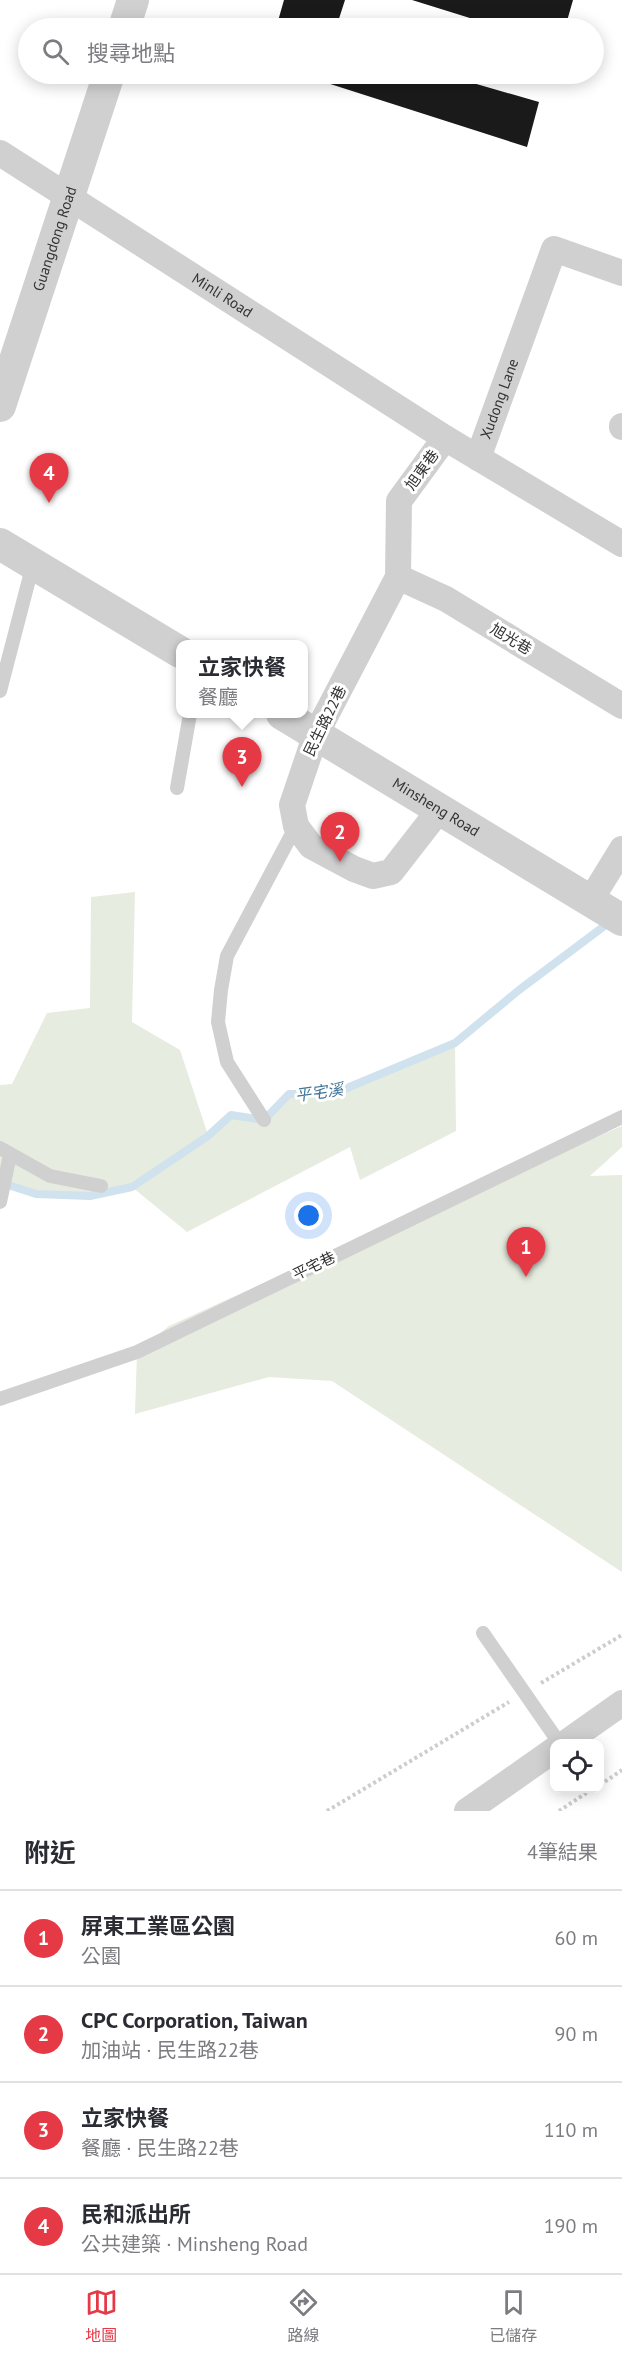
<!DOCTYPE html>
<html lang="zh-TW">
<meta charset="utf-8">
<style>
:root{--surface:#fff;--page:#f2f2f3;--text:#2b2b33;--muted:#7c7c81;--line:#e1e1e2;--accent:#e63946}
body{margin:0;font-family:"PT Sans","Noto Sans TC",sans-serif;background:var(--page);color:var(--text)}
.controls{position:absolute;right:18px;bottom:18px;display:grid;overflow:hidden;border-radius:12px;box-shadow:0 3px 15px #0003}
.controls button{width:54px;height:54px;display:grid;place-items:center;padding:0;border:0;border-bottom:2px solid var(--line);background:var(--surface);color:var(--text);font:30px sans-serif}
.you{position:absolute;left:309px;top:1216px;width:21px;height:21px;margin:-15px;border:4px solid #fff;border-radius:50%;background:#1a73e8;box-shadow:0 0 0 9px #1a73e833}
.badge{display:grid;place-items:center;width:39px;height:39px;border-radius:50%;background:var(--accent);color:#fff;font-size:20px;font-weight:700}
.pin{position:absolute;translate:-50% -50px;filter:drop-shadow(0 2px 3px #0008)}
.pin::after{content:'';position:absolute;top:32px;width:21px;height:18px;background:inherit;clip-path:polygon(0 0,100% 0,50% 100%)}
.popup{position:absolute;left:176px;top:640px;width:132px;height:78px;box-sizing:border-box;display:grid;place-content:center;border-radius:12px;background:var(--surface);filter:drop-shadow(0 2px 4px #0005);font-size:20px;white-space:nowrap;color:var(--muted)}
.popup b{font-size:22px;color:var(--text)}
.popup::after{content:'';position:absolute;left:50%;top:100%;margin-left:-12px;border:12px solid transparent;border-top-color:var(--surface)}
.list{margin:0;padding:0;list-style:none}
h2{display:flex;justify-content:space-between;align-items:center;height:78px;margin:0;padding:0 24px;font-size:26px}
h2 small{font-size:20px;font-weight:400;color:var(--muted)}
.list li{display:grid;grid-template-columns:39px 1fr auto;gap:18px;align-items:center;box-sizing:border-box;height:96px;padding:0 24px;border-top:2px solid var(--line)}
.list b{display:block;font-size:22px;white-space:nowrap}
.list p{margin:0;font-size:20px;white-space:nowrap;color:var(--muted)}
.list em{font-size:20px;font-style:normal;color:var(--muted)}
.icon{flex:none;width:33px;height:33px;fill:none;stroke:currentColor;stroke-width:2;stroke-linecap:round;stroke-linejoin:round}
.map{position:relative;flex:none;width:622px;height:1811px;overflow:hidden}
.search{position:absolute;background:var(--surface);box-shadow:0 3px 15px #0003;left:18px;right:18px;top:18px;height:66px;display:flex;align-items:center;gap:15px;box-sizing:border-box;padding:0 21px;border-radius:33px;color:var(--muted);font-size:22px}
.sheet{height:462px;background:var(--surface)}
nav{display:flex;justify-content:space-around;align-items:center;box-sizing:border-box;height:84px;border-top:2px solid var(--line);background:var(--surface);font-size:16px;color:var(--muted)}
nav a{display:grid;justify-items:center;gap:3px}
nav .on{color:var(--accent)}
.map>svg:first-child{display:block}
.green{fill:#e6ecdf}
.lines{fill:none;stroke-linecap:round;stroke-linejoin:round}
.stream{stroke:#cfe2ee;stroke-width:8}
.building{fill:#1a1a1a}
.path{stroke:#cdcdcd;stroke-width:4;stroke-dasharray:3 3;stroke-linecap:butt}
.service{stroke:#d0d0d0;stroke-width:14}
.minor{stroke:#d0d0d0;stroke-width:26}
.tertiary{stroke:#d0d0d0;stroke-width:32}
.labels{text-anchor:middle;stroke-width:6;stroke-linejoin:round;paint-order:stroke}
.street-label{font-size:15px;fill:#333;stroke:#fff}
.water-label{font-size:16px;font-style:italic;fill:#3f7597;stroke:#fff}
</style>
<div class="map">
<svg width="622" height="1811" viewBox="0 0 622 1811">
<rect width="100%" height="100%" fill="#fff"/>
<path class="green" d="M 135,892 L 132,1022 L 180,1050 L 208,1135 L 231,1115 L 264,1120 L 289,1094 L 322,1094 L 347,1088 L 455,1043 L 456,1131 L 360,1180 L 350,1147 L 187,1232 L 132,1187 C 87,1197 41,1203 0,1178 L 0,1085 L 12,1084 L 47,1013 L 90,1008 L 91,897 Z
M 622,1126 L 622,1147 L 590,1176 L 622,1175 L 622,1572 L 332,1381 L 269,1377 L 135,1414 L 137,1352 L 169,1326 L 413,1215 Z"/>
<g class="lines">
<path class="stream" d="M 2,1183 L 36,1194 L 90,1196 L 132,1187 L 208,1136 L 231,1115 L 264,1120 L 289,1094 L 322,1094 L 347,1088 L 455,1043 L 519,990 L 611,921"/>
</g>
<path class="building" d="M 284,0 L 345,0 L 336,28 L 276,28 Z
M 412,0 L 573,0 L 565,28 L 502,28 Z
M 299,74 L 442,74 L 539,102 L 527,147 Z"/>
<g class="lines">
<path class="path" d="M 541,1683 L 622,1635
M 600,1785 L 622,1770
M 327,1811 L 509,1702
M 559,1811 L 594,1788"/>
<path class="service" d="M 0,691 L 33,564
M 177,788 L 190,714
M 264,1120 L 227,1062 L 218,1022 L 221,990 L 227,956 L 296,826
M 0,1148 L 50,1176 L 101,1186
M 0,1202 L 10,1155
M 0,1399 L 137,1352 L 622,1117
M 483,1633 L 560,1744"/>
<g class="minor">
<path id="s1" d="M 0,153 L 445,438 L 622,544"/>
<path d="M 622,427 L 622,426"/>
<path id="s2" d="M 478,458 L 554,249 L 622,273"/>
<path d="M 398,577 L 446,599 L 622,706"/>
<path d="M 440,809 L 391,872 L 373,876 L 354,869 L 311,846 L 296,826 L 292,805 L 316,734 L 398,577 L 399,501 L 445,438"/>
<path d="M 590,901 L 622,849"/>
<path d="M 564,1744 L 622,1703"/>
<path d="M 467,1811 L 554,1750"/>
</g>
<g class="tertiary">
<path d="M 124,28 L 133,0"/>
<path id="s3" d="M 0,406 L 109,74"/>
<path d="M 0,544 L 180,652"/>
<path id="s4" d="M 282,714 L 622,920"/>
</g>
</g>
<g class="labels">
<g class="street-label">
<text dy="5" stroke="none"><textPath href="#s3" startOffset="176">Guangdong Road</textPath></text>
<text dy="5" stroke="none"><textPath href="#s1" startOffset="264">Minli Road</textPath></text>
<text dy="5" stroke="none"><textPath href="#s2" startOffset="63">Xudong Lane</textPath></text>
<text transform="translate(422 470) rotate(-54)" y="5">旭東巷</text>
<text transform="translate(511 639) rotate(31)" y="5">旭光巷</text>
<text transform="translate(325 721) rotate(-64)" y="5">民生路22巷</text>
<text dy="5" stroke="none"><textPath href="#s4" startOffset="180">Minsheng Road</textPath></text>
<text transform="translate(314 1266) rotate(-26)" y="5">平宅巷</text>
</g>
<g class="water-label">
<text transform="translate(319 1092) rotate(-8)" y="6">平宅溪</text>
</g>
</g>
</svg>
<div class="controls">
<button><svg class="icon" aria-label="locate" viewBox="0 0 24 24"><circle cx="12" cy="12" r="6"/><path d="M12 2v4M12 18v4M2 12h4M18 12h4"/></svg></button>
</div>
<div class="you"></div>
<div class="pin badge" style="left:526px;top:1277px">1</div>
<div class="pin badge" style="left:340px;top:862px">2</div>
<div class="pin badge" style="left:242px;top:787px">3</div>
<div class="popup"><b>立家快餐</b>餐廳</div>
<div class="pin badge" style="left:49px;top:503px">4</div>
<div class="search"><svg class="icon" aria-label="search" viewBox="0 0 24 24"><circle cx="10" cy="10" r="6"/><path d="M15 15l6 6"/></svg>搜尋地點</div>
</div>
<section class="sheet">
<h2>附近<small>4筆結果</small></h2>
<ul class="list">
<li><span class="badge">1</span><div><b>屏東工業區公園</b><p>公園</p></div><em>60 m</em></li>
<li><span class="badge">2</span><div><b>CPC Corporation, Taiwan</b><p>加油站 · 民生路22巷</p></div><em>90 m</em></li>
<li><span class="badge">3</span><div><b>立家快餐</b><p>餐廳 · 民生路22巷</p></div><em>110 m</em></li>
<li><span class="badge">4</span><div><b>民和派出所</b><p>公共建築 · Minsheng Road</p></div><em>190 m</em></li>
</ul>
</section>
<nav>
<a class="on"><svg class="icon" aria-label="map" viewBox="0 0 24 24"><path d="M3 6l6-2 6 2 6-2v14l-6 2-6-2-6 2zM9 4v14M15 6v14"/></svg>地圖</a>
<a><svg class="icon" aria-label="directions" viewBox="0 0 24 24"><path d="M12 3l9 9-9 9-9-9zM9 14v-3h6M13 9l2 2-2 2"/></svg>路線</a>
<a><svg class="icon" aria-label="saved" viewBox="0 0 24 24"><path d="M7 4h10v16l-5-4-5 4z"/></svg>已儲存</a>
</nav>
